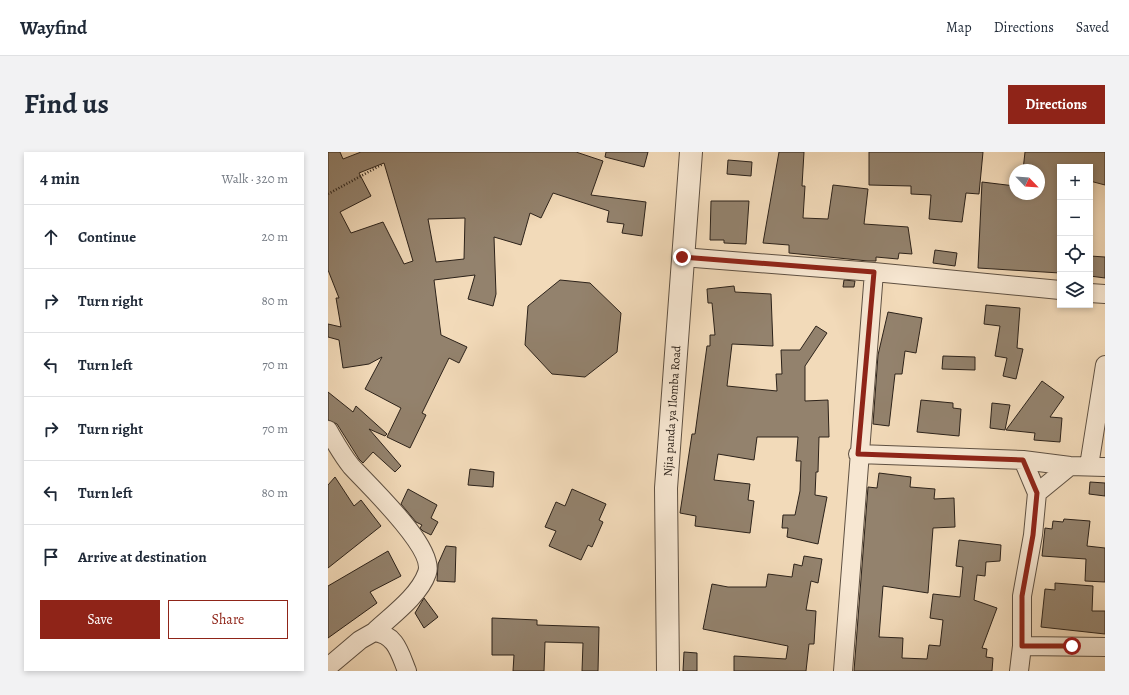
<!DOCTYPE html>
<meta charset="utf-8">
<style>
:root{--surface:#fff;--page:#f2f2f3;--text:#1f2937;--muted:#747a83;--line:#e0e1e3;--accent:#8f2418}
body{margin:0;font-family:Alegreya,serif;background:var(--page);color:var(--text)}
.controls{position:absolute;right:12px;top:12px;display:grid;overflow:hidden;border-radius:0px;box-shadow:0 2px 6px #0003}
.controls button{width:36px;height:36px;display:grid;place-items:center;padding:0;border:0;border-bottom:1px solid var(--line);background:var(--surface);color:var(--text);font:20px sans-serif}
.compass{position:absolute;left:681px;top:12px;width:36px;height:36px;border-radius:50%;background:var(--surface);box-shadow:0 2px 6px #0003;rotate:115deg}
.stop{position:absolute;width:12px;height:12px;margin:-9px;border:3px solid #8f2418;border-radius:50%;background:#fff}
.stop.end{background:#8f2418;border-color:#fff;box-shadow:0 1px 4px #0008}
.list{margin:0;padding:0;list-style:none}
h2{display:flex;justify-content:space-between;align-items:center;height:52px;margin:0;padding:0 16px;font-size:17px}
h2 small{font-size:13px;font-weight:400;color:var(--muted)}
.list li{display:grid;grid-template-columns:26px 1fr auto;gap:12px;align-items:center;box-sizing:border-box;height:64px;padding:0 16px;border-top:1px solid var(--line)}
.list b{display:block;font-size:15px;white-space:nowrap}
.list em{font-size:13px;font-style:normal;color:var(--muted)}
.actions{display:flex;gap:8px;padding:12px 16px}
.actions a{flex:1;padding:9px 0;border:1px solid var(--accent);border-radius:0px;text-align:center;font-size:14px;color:var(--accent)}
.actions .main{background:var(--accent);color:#fff}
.icon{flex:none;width:22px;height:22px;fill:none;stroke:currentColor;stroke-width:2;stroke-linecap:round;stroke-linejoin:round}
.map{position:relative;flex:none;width:777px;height:519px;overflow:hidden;border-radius:0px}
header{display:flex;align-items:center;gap:24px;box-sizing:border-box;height:56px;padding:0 20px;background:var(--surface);border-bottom:1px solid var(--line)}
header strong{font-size:19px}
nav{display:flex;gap:22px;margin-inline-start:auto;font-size:14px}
.intro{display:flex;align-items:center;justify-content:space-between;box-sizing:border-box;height:96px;padding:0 24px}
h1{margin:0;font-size:28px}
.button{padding:10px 18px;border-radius:0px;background:var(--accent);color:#fff;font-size:14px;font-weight:700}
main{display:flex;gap:24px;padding:0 24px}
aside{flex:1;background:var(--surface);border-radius:0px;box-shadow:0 2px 6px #0003}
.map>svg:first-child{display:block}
.building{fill:#93826d;stroke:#2c221a;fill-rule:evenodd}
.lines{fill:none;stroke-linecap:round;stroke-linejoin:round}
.minor-casing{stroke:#5e5042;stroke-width:20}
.tertiary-casing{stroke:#5e5042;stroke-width:24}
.path{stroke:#2c221a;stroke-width:2.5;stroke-dasharray:1 2;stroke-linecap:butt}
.minor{stroke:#f7e7d2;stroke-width:18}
.tertiary{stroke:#f7e7d2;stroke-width:22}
.route{stroke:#8f2418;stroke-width:5}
.labels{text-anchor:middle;stroke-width:3;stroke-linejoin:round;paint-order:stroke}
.street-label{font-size:12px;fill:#2c221a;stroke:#f7e7d2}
</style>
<header>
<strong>Wayfind</strong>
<nav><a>Map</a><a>Directions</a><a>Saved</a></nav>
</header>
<div class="intro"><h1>Find us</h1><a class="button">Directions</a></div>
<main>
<aside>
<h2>4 min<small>Walk · 320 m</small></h2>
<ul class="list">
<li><svg class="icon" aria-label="ahead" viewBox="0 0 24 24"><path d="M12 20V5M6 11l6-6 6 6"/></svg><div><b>Continue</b></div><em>20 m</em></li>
<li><svg class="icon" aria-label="right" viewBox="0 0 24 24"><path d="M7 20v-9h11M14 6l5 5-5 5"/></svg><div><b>Turn right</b></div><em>80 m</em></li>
<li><svg class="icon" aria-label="left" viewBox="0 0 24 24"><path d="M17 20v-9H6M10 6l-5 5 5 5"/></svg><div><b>Turn left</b></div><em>70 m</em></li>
<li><svg class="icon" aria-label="right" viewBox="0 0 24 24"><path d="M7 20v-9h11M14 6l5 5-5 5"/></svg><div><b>Turn right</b></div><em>70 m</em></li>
<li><svg class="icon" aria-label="left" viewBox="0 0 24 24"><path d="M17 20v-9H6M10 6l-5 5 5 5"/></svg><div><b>Turn left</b></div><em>80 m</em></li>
<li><svg class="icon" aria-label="arrive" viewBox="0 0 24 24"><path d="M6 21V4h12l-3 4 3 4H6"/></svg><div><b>Arrive at destination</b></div></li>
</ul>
<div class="actions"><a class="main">Save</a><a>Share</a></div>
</aside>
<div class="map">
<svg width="777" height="519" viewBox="0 0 777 519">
<rect width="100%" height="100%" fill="#f2dab9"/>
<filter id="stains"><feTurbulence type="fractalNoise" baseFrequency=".005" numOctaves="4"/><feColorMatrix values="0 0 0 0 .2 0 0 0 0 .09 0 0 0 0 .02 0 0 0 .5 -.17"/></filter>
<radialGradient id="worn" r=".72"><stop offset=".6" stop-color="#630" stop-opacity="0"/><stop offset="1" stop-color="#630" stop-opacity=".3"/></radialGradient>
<path class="building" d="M 0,0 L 12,0 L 15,7 L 33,0 L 248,0 L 275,9 L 263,43 L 318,50 L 314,84 L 294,81 L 296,72 L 279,70 L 281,59 L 225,41 L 213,66 L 202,61 L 193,93 L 166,85 L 168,142 L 165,154 L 140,147 L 147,123 L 106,128 L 113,183 L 139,195 L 131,211 L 121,206 L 94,261 L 98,263 L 82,296 L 59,285 L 73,256 L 37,237 L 54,205 L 41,212 L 15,216 L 11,188 L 0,185 L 0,172 L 13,175 L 8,146 L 11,146 L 0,118 ZM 56,11 L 85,109 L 76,112 L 55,70 L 23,81 L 12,60 L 43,44 L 31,21 ZM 137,66 L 136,107 L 108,110 L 100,67 Z
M 278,0 L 320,0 L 316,15 L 277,5 Z
M 451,0 L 476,0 L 474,34 L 477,34 L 475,66 L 500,67 L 505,33 L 540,37 L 536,72 L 580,75 L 584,102 L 571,101 L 570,107 L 548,105 L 548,109 L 540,109 L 461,101 L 461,93 L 435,91 Z
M 541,0 L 655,0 L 651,42 L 638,41 L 634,70 L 601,67 L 603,43 L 583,42 L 583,34 L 541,33 Z
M 697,0 L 777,0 L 777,33 L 762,29 L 762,15 L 732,15 L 732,121 L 650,116 L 654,30 L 687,34 L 687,42 L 711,42 L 711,18 L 695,18 Z
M 400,8 L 424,10 L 423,24 L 399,22 Z
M 383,49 L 421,49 L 418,92 L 396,91 L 396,88 L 382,88 Z
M 607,98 L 629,101 L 627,114 L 605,111 Z
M 762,104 L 777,105 L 777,126 L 762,124 Z
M 232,128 L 262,131 L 293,161 L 289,200 L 257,225 L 224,222 L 197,193 L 200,154 Z
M 516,128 L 527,129 L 526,135 L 515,135 Z
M 406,134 L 407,140 L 443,142 L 445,194 L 404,192 L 399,234 L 449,239 L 448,222 L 454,222 L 453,198 L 472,198 L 488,174 L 499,181 L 477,214 L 477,249 L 500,248 L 501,285 L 491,285 L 490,320 L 488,320 L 487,343 L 499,345 L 490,392 L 459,385 L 460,376 L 454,376 L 455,363 L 467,363 L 472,339 L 473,309 L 468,309 L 470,285 L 429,285 L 426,308 L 390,302 L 386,328 L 422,332 L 420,348 L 426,349 L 422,381 L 367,374 L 368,364 L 352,361 L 364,282 L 367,282 L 379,194 L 382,194 L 382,183 L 387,183 L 384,151 L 380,151 L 379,137 Z
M 658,153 L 692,156 L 689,196 L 695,197 L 688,227 L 675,224 L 679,206 L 667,204 L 672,174 L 656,172 Z
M 560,160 L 594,166 L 588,201 L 577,199 L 574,222 L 567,222 L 561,274 L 545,272 L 550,203 Z
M 615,204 L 647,205 L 647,218 L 614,217 Z
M 714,229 L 736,245 L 722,265 L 734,266 L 732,290 L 706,288 L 707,281 L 678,278 Z
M 0,240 L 25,260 L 28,254 L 59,282 L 57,284 L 41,277 L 73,314 L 67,320 L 45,300 L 35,311 L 31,307 L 9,272 L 0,268 Z
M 593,248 L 625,251 L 625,256 L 633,257 L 631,284 L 589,280 Z
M 664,251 L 682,253 L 677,278 L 662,276 Z
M 142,317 L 166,320 L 165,335 L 140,333 Z
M 551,321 L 583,325 L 582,335 L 607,337 L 606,347 L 626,346 L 627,375 L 605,376 L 600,441 L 555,434 L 551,485 L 575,486 L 574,506 L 599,507 L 601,493 L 612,494 L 615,468 L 602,466 L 605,442 L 632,445 L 635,415 L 628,414 L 631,388 L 673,393 L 672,409 L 658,410 L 657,424 L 649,423 L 646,448 L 669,456 L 654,496 L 659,497 L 658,505 L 665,506 L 664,519 L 526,519 L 540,335 L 549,336 Z
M 7,325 L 26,354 L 33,348 L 53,374 L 0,416 L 0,333 Z
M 762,330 L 777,331 L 777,344 L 761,342 Z
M 80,337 L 109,353 L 103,366 L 110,370 L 103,383 L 95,379 L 92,376 L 94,373 L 88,370 L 73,352 Z
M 244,337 L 278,352 L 271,368 L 275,370 L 264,395 L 260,393 L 253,408 L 221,394 L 228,379 L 217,375 L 228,350 L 237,354 Z
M 736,367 L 762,369 L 759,394 L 777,396 L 777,430 L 757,429 L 758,407 L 714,404 L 717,376 L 724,377 L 725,369 L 735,370 Z
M 118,394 L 128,395 L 127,430 L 109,429 L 110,412 Z
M 60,399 L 73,424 L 42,440 L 49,451 L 0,486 L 0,434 Z
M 476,404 L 494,407 L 490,431 L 483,429 L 478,458 L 488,459 L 486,492 L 481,492 L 478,519 L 406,519 L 406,504 L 458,507 L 460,494 L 375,477 L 384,432 L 400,435 L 438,435 L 440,422 L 464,425 L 466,412 L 474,414 Z
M 727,431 L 765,434 L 764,459 L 777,459 L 777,482 L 713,475 L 717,437 L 727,438 Z
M 96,446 L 110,465 L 96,476 L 87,461 Z
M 164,466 L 209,468 L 209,473 L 271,475 L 270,519 L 254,519 L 255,491 L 217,490 L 216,519 L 185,519 L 186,503 L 164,503 Z
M 356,500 L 369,501 L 369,519 L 355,519 Z"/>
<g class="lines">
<g class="minor-casing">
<path id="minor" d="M 354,105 L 546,120 L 732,138
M 762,141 L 777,142
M 0,278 C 7,290 14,303 23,314 C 40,333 108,396 99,421 C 91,444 63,464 46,480
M 530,302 L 695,308 L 742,314 L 777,315
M 761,314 L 777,213
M 709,341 L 742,314
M 694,494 L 777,495
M 0,515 L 32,488 L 46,480 C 68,482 72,502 79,519
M 515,519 L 546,120
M 691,519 L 694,494 L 694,444 L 705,383 L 709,341 L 695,308"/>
</g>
<g class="tertiary-casing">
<path id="tertiary" d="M 340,519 L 338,336 L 363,0"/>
</g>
<path class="path" d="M 0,42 L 55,12"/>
<use href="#minor" class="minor"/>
<use href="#tertiary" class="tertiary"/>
</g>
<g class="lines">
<path class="route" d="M 354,105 L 546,120 L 530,302 L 695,308 L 709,341 L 705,383 L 694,444 L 694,494 L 744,494"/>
</g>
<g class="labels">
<g class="street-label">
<text transform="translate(344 259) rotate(-86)" y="4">Njia panda ya Ilomba Road</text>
</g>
</g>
<rect width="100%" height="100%" filter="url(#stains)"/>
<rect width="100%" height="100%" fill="url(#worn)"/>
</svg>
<div class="controls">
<button>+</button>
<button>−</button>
<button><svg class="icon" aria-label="locate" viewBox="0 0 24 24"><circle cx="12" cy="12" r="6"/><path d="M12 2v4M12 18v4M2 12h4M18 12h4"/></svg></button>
<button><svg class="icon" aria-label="layers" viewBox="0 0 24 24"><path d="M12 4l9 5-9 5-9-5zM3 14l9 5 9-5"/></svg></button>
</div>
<svg class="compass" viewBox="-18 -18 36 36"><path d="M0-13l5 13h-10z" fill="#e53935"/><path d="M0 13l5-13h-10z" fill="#747a83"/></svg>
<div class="stop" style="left:744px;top:494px"></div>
<div class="stop end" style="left:354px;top:105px"></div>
</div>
</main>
